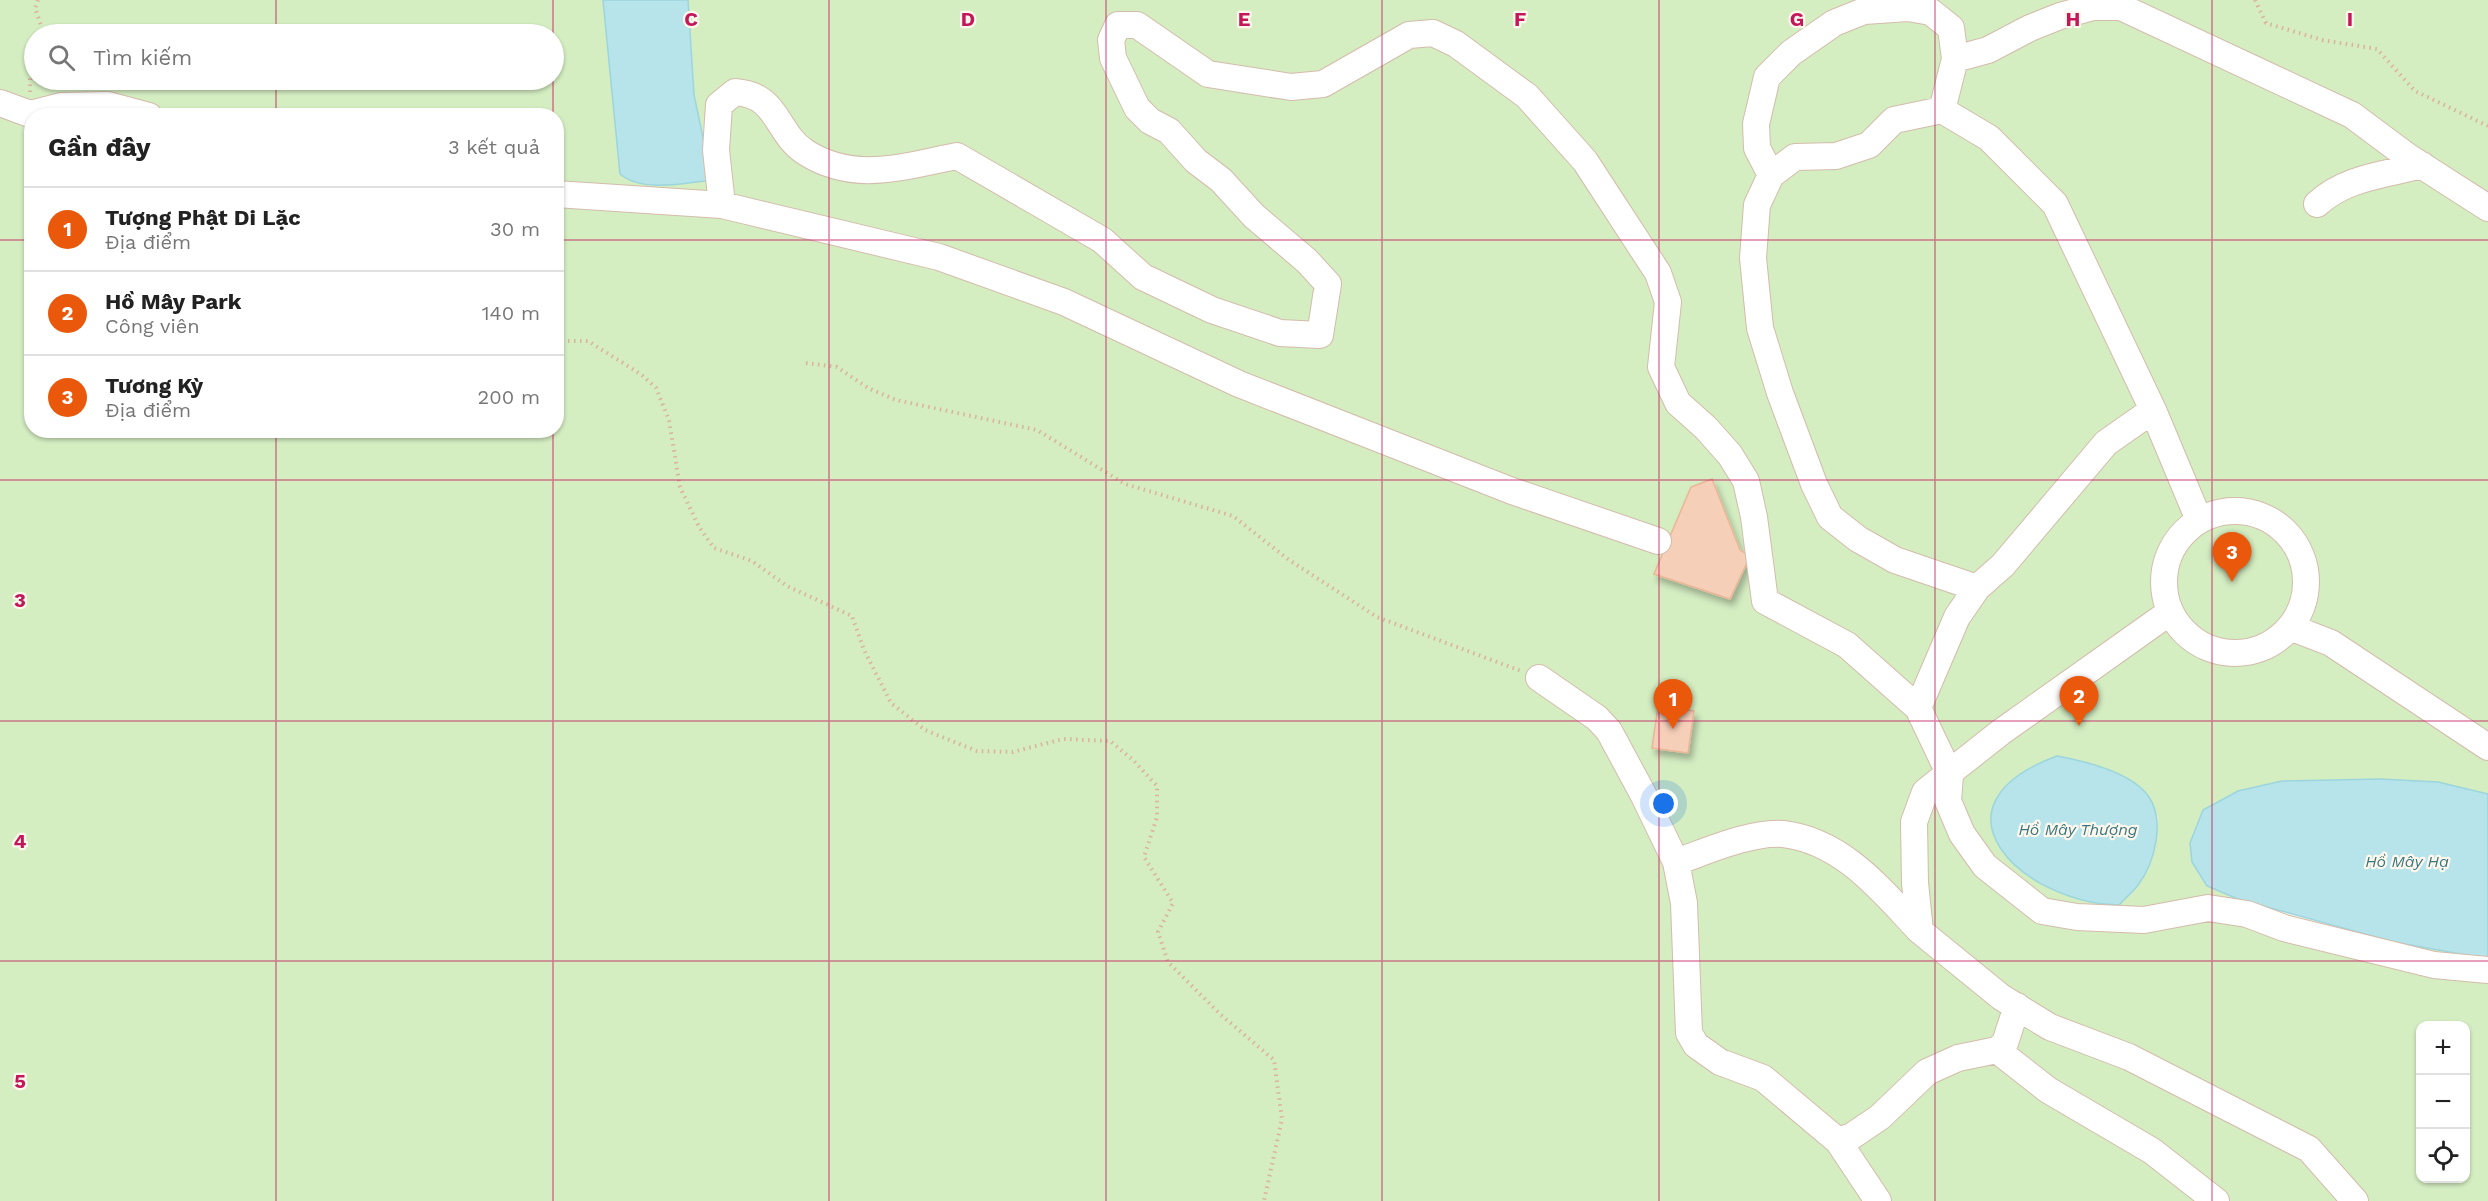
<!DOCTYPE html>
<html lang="vi">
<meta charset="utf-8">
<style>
:root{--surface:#fff;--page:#f6f6f6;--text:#222;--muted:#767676;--line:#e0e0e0;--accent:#ea580c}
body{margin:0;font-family:"Work Sans",sans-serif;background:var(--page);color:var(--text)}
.controls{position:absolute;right:18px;bottom:18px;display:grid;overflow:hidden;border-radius:12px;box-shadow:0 2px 4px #0004}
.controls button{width:54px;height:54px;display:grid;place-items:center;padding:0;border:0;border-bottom:2px solid var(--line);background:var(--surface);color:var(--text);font:30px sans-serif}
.you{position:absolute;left:1664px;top:804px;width:21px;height:21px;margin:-15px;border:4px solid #fff;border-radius:50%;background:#1a73e8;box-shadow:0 0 0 9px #1a73e833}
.badge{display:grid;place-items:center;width:39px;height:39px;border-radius:50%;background:var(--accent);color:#fff;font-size:20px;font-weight:700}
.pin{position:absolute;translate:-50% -50px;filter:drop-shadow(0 2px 3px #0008)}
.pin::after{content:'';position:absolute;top:32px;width:21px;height:18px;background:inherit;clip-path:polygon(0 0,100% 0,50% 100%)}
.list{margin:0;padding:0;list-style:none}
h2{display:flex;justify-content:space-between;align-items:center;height:78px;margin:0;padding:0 24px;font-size:26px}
h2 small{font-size:20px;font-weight:400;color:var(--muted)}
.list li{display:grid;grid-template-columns:39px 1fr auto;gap:18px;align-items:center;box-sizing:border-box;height:84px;padding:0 24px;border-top:2px solid var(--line)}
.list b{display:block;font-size:22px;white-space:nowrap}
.list p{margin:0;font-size:20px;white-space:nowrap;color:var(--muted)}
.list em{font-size:20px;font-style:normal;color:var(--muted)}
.icon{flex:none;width:33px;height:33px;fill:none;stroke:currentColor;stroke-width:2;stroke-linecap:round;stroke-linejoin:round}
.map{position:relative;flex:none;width:2488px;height:1201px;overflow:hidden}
.search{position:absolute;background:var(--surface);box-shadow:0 2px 4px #0004;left:24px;top:24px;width:540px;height:66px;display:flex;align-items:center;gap:15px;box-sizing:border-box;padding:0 21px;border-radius:33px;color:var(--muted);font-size:22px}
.panel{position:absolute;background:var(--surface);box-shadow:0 2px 4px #0004;left:24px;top:108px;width:540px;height:330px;border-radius:24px}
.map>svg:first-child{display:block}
.green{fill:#d4edc1;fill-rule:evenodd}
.water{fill:#b6e4ea;stroke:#9cd5dd;stroke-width:1.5}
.building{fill:#f6cfb9;stroke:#ebb598;stroke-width:1.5;filter:url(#shadow)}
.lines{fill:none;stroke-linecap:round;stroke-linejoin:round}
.minor-casing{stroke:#d4bcac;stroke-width:28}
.path{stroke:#dcb29c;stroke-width:4;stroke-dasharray:1.5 4.5;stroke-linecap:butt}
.minor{stroke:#fff;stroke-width:26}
.grid{fill:none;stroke:#c2185b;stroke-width:1.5;stroke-opacity:0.55}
.labels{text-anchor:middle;stroke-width:4.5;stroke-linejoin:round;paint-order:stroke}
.water-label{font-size:16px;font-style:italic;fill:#397780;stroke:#fff7ec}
.grid-label{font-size:20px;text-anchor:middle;font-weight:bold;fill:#c2185b;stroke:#fff7ec;stroke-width:4.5;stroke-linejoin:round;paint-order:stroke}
</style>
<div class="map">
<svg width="2488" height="1201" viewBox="0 0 2488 1201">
<defs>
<filter id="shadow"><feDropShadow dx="3.5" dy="6" stdDeviation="3" flood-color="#0004"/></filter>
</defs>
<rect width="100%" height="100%" fill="#fef3e4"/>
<path class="green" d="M 0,0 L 2488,0 L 2488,794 L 2438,782 L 2380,779 L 2207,886 C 2296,923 2393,942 2488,959 L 2488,1201 L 0,1201 ZM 34,34 L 554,34 L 554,80 L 34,80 ZM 32,116 L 556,116 L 556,430 L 32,430 ZM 2158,815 C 2155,855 2146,876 2119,905 ZM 2420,1026 L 2466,1026 L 2466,1178 L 2420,1178 Z"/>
<path class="water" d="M 603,0 L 688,0 L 694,95 L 712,180 C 685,183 643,193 620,174 Z
M 2057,756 C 2084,761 2132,772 2149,797 C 2165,821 2155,863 2138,885 C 2133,892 2125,898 2119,905 C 2022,903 1921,806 2057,756 Z
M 2380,779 L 2438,782 L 2488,794 L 2488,959 L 2394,942 L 2238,899 L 2207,886 L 2192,862 L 2190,843 L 2203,810 L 2238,791 L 2282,781 Z"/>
<path class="building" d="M 1712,479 L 1740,550 L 1750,556 L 1730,599 L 1654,574 L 1691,487 Z
M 1658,706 L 1694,711 L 1688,753 L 1652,748 Z"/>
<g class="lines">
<g class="minor-casing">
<path id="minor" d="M 1955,59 L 1988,50 L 2030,28 L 2060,16 L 2093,7 L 2121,7 L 2352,115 L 2407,156 L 2488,208
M 0,103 L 30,114 L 61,106 L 108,105 L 149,116
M 1771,175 L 1757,148 L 1756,124 L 1767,77 L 1791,53 L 1834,23 L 1864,11 L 1908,8 L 1931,12 L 1951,28 L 1955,59 L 1942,110
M 556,194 L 722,205 L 939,257 L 1064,302 L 1239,384 L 1512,491 L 1658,541
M 2317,204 C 2346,177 2385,175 2422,165
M 722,205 L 716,150 L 719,105 L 735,92 C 779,95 775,132 805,152 C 855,184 904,166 957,156 L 1102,240 L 1143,277 L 1212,310 L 1280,333 L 1320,335 L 1328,284 L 1307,261 L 1254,216 L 1221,180 L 1196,161 L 1169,131 L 1150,121 L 1137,108 L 1113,58 L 1111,40 L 1118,25 L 1137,25 L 1208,74 L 1291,87 L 1323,84 L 1409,35 L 1433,33 L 1456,44 L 1527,96 L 1585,161 L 1658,273 L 1668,302 L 1661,367 L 1678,403 L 1706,428 L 1730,455 L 1746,481 L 1754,517 L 1765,601 L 1847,645 L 1918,708 L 1950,775 L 1948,801 L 1962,834 L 1985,866 L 2042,911 L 2077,917 L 2144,920 L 2208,908 L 2247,914 L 2284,928 L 2434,965 L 2488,970
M2164 582a71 71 0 1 1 142 0a71 71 0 1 1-142 0Z
M 1977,588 L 1895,560 L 1858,539 L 1830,517 L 1814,484 L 1780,393 L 1760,328 L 1753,258 L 1757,205 L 1771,175 L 1795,157 L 1836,156 L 1869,145 L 1894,120 L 1942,110 L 1989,138 L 2055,204 L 2153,410 L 2199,520
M 2170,612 L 2001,732 L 1925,792 L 1914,822 L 1915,883 L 1920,931 L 2001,997 L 2050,1027 L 2129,1057 L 2309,1149 L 2355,1201
M 2290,627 L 2331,643 L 2488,747
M 1539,678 L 1597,718 L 1609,731 L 1643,794 L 1676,862 L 1684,903 L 1689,1033 L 1696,1045 L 1720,1062 L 1763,1078 L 1838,1141 L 1852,1136 L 1880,1117 L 1927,1072 L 1958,1058 L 1997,1050 L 2005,1043 L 2017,1006
M 1918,708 L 1957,617 L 1977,588 L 2003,565 L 2106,443 L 2153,410
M 1676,862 C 1705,852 1752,831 1783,834 C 1843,841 1882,891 1920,931
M 1997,1050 L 2048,1090 L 2152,1151 L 2216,1201
M 1838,1141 L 1878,1201"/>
</g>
<path class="path" d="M 38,0 L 35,8 L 44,34
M 2255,0 L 2266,23 L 2322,40 L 2377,49 L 2415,91 L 2488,126
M 30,92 L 30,76 L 34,64
M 30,136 L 32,150
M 556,341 L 588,341 L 642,375 L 656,388 L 669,420 L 680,487 L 699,527 L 714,548 L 752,561 L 787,586 L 852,616 L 864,650 L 891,703 L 925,730 L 977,751 L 1013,752 L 1063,739 L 1110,741 L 1133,760 L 1157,786 L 1157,817 L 1144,857 L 1173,903 L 1158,932 L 1168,962 L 1220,1014 L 1274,1060 L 1282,1119 L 1264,1201
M 806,363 L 837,367 L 868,388 L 896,400 L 1037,430 L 1125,484 L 1233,516 L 1289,560 L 1377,617 L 1521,671"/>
<use href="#minor" class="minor"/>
</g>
<path class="grid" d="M 276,0 L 276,34M 553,0 L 553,34M 829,0 L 829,1201M 1106,0 L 1106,1201M 1382,0 L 1382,1201M 1659,0 L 1659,1201M 1935,0 L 1935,1201M 2212,0 L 2212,1201M 276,80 L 276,116M 553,80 L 553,116M 0,240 L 32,240M 556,240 L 2488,240M 276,430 L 276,1201M 553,430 L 553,1201M 0,480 L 2488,480M 0,721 L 2488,721M 0,961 L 2488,961"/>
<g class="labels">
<g class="water-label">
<text x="2078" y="835">Hồ Mây Thượng</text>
<text x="2407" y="867">Hồ Mây Hạ</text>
</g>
</g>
<g class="grid-label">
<text x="691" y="26">C</text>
<text x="968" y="26">D</text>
<text x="1244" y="26">E</text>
<text x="1520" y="26">F</text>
<text x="1797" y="26">G</text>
<text x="2073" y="26">H</text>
<text x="2350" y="26">I</text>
<text x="20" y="607">3</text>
<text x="20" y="848">4</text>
<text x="20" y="1088">5</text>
</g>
</svg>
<div class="controls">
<button>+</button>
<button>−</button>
<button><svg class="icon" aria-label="locate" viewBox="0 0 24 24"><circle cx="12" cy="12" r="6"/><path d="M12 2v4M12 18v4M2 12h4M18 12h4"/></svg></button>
</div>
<div class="you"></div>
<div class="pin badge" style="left:1673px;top:729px">1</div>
<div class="pin badge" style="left:2079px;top:726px">2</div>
<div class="pin badge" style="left:2232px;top:582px">3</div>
<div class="search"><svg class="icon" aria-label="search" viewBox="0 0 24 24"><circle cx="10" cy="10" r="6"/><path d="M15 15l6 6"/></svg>Tìm kiếm</div>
<section class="panel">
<h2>Gần đây<small>3 kết quả</small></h2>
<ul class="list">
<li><span class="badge">1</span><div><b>Tượng Phật Di Lặc</b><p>Địa điểm</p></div><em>30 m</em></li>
<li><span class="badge">2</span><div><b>Hồ Mây Park</b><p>Công viên</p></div><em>140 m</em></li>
<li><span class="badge">3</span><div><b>Tương Kỳ</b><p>Địa điểm</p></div><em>200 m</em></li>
</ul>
</section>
</div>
